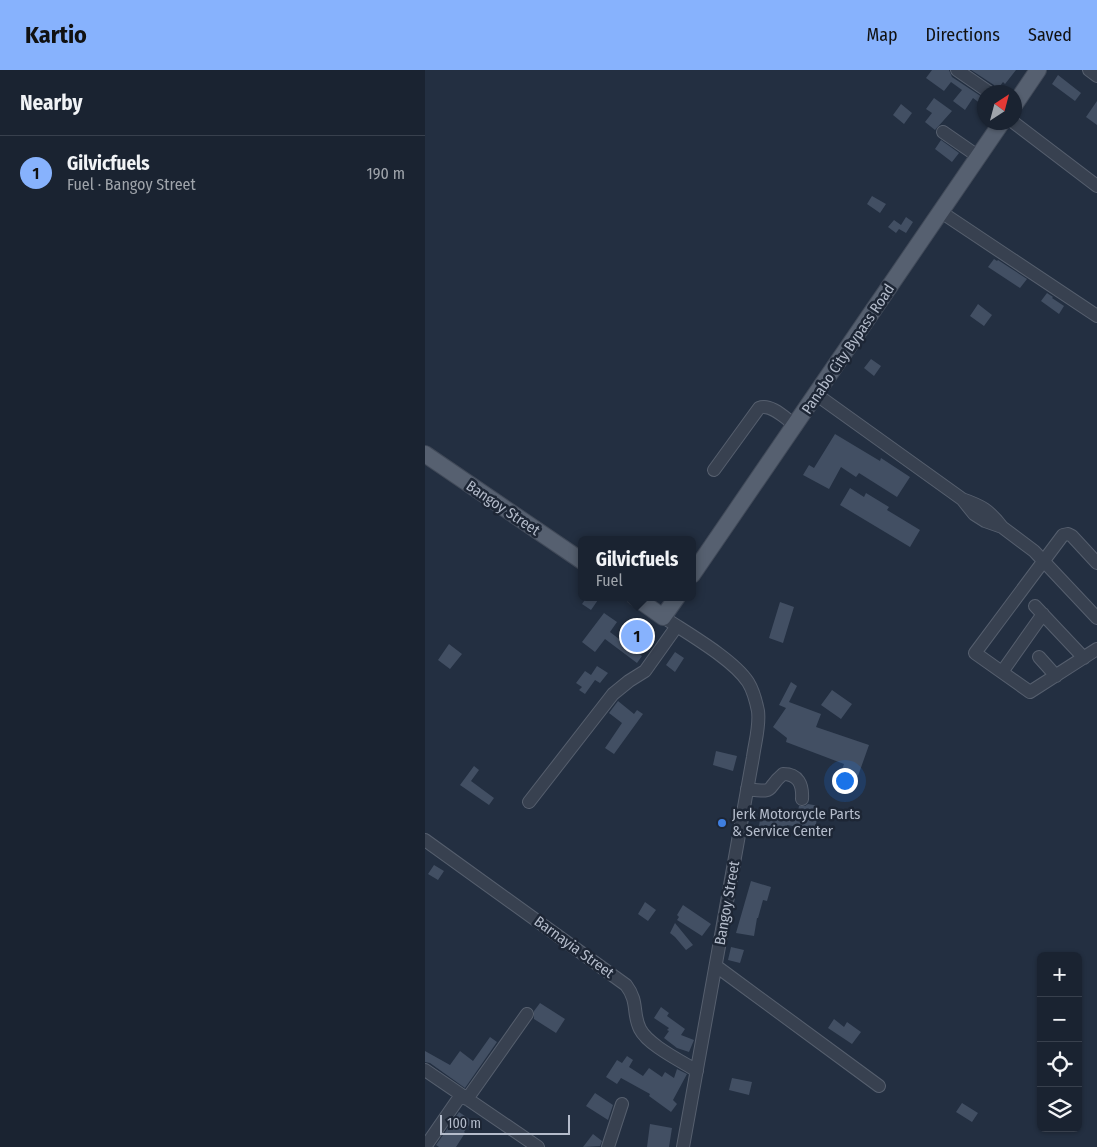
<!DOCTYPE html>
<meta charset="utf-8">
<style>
:root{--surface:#1a2331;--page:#272f3d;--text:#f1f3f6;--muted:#9fa4ab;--line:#38404d;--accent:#87b2fd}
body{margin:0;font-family:"Fira Sans Condensed",sans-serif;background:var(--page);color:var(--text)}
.controls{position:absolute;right:15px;bottom:15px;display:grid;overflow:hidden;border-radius:8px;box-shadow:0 1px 4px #0004}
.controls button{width:45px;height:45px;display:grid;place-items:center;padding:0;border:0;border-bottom:1px solid var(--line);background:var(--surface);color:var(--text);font:25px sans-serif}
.compass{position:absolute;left:552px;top:15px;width:45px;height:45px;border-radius:50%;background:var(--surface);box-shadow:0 1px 4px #0004;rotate:36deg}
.scale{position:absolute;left:15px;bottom:12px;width:130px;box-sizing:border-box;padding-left:5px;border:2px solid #b4bccb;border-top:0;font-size:14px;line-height:18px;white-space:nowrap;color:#b4bccb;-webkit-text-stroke:4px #1d2635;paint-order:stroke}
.you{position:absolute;left:419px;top:710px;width:18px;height:18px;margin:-12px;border:4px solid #fff;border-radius:50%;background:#1a73e8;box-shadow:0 0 0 8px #1a73e833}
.badge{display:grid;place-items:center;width:32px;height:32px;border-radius:50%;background:var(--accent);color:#111;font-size:16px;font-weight:700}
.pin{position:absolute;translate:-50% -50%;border:2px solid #fff;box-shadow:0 1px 5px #0006}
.popup{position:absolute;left:153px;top:466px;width:118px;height:65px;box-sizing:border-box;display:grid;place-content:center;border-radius:8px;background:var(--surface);filter:drop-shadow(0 1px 4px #0005);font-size:16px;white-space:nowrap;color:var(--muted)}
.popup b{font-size:19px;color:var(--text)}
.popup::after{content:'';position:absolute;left:50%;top:100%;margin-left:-10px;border:10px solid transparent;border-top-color:var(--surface)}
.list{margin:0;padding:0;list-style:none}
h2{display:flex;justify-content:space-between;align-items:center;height:65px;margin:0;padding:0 20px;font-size:21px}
h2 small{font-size:16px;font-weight:400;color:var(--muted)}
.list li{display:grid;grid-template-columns:32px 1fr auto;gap:15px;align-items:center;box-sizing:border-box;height:75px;padding:0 20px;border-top:1px solid var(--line)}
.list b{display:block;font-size:19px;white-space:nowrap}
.list p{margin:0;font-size:16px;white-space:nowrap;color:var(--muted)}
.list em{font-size:16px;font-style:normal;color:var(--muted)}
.icon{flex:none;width:28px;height:28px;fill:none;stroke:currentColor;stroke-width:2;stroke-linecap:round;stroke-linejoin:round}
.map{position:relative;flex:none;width:672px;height:1077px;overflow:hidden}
header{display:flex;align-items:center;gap:30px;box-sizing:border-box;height:70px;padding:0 25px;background:var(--accent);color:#111}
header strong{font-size:24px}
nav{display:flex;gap:28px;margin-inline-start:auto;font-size:18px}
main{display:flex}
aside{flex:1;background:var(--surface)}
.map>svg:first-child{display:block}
.building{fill:#424f63}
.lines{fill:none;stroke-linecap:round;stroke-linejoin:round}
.minor-casing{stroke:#565f6e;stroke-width:14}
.major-casing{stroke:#414a59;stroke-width:18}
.minor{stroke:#384150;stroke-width:12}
.major{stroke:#566070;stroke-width:16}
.shop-dot{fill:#3f7fe0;stroke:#1d2635;stroke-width:2}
.labels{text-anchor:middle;stroke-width:5;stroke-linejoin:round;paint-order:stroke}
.street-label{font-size:15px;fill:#b4bccb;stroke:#1d2635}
.poi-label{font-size:15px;fill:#b4bccb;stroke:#1d2635;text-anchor:start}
</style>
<header>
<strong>Kartio</strong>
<nav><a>Map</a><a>Directions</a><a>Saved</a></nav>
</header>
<main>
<aside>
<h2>Nearby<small></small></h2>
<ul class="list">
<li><span class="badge">1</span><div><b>Gilvicfuels</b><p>Fuel · Bangoy Street</p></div><em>190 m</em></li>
</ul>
</aside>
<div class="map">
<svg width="672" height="1077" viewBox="0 0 672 1077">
<rect width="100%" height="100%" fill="#232f41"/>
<path class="building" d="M 507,0 L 524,0 L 527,7 L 560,29 L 560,37 L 548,28 L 540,40 L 528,31 L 537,20 L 526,12 L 519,21 L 501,8 Z
M 546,0 L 591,0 L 580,14 L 578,12 L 572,20 L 569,15 Z
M 633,5 L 656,23 L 650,31 L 627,14 Z
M 509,28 L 527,41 L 510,60 L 500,52 L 507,43 L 501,39 Z
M 672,31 L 672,55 L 661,47 Z
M 476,34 L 487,43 L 479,54 L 468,45 Z
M 516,70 L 534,83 L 527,92 L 510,79 Z
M 447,126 L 461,134 L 455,143 L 442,134 Z
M 481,147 L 488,152 L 481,163 L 474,159 L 471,163 L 463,157 L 469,150 L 476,155 Z
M 569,189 L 572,191 L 573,190 L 602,209 L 595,218 L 563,197 Z
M 622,223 L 628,227 L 627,228 L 639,236 L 634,244 L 616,231 Z
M 553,234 L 567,245 L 559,256 L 545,246 Z
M 446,289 L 456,296 L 449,306 L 439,298 Z
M 410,364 L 455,391 L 456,388 L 485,407 L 472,427 L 434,403 L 431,407 L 416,397 L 404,419 L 378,405 L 384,395 L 389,398 Z
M 425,418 L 439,427 L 441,423 L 464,437 L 462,440 L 495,460 L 485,477 L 415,435 Z
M 162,527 L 175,527 L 166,540 L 157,534 Z
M 355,532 L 369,537 L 358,573 L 344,568 Z
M 179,543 L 192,552 L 185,562 L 198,572 L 208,558 L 221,566 L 210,581 L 217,586 L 212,593 L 180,569 L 170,582 L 157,572 Z
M 24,574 L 37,584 L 25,599 L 13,590 Z
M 250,582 L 259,588 L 250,602 L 241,595 Z
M 172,596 L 183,603 L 175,613 L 170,610 L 160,624 L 154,620 L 157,617 L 151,613 L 160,601 L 166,605 Z
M 366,612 L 372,616 L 364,632 L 396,644 L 391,657 L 444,675 L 433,706 L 417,700 L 419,694 L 361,672 L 362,668 L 348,657 L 361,638 L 354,635 Z
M 407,620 L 427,634 L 416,649 L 396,635 Z
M 193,631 L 209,644 L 212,640 L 218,644 L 189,684 L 180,678 L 197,653 L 184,643 Z
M 291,681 L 312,686 L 308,701 L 288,695 Z
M 49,696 L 54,700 L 46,711 L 69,728 L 64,735 L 35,715 Z
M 383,734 L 394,736 L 390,760 L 362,755 L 361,761 L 334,757 L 336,741 L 372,747 L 374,736 L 380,736 Z
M 9,795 L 19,801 L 13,810 L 3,804 Z
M 326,811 L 346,817 L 342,831 L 338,830 L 333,848 L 332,848 L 329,866 L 311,863 Z
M 220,832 L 231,840 L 223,851 L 213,844 Z
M 258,835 L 286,854 L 277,866 L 252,850 L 254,847 L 252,845 Z
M 250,853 L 268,875 L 261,880 L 250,867 L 245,863 Z
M 306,877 L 319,880 L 315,893 L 303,890 Z
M 115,933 L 140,949 L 131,963 L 109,949 L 109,941 Z
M 236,937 L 244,943 L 242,946 L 260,959 L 256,965 L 269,970 L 264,982 L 252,978 L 239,968 L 244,961 L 242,960 L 244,958 L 229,948 Z
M 409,949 L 419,957 L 422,952 L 436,962 L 427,974 L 403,958 Z
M 65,967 L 72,972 L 40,1018 L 5,993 L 0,992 L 0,981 L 25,995 L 35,981 L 48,991 Z
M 202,986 L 208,990 L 204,997 L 218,1006 L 224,998 L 237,1007 L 240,1002 L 249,1008 L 252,999 L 262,1004 L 248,1030 L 252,1034 L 246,1042 L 224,1026 L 225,1024 L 196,1008 L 192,1014 L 181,1007 L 192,990 L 197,993 Z
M 307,1008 L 327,1012 L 324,1025 L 304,1020 Z
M 170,1023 L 188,1035 L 183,1050 L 161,1036 Z
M 537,1033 L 553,1043 L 547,1052 L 531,1042 Z
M 34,1042 L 47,1051 L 39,1062 L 40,1063 L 31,1077 L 14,1077 L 11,1075 Z
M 225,1054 L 247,1058 L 244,1077 L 222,1077 Z
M 168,1064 L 177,1071 L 175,1076 L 158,1077 Z"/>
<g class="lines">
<g class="minor-casing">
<path id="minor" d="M 532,0 L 564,22
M 664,0 L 672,6
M 588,52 L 672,116
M 518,62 L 554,87
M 516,142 L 672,246
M 392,325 L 537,429 L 549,444 L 560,451 L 577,457 L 609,481 L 672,548
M 289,400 L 334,338 C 346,333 361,349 371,356
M 537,429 C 557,436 564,440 577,457
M 672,493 L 647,466 L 643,464 L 638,465 L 550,583 L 605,622 L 672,579
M 610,536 L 659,588
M 238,547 C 262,563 308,589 323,612 C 328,620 331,631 333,641 C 335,656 330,672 328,687 L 258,1077
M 614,587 L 631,606
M 577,602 L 618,544
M 322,719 C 353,723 339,720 358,704 C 373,704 378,714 377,729
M 104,732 L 188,624 L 204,611 L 220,601 L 252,556
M 0,770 L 201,915 C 214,932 207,943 215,959 C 223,975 256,991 272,1001
M 291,896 L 454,1016
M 0,1000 L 113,1077
M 42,1029 L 102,944
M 0,1077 L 36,1025
M 183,1077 L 197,1034"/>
</g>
<g class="major-casing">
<path id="major" d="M 590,34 L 613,0
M 0,384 L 157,491
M 267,505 L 577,52
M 210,527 L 238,547 L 252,527"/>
</g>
<use href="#minor" class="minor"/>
<use href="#major" class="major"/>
</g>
<circle class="shop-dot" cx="297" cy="753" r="5"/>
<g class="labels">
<g class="street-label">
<text transform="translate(423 279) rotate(-56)" y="5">Panabo City Bypass Road</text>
<text transform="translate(78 438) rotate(34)" y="5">Bangoy Street</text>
<text transform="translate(302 833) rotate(-80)" y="5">Bangoy Street</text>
<text transform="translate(149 877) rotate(36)" y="5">Barnayia Street</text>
</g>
<g class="poi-label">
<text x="307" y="749">Jerk Motorcycle Parts<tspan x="307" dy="17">&amp; Service Center</tspan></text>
</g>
</g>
</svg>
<div class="controls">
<button>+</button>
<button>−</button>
<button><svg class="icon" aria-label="locate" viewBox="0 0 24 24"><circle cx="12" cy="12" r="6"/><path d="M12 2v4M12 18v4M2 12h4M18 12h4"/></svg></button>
<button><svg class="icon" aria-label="layers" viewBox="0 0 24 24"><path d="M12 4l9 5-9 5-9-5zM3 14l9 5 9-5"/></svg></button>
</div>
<svg class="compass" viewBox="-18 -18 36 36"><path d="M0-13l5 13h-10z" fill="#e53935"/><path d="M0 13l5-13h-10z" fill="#9fa4ab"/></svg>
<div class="scale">100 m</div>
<div class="you"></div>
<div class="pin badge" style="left:212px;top:566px">1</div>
<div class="popup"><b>Gilvicfuels</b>Fuel</div>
</div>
</main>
